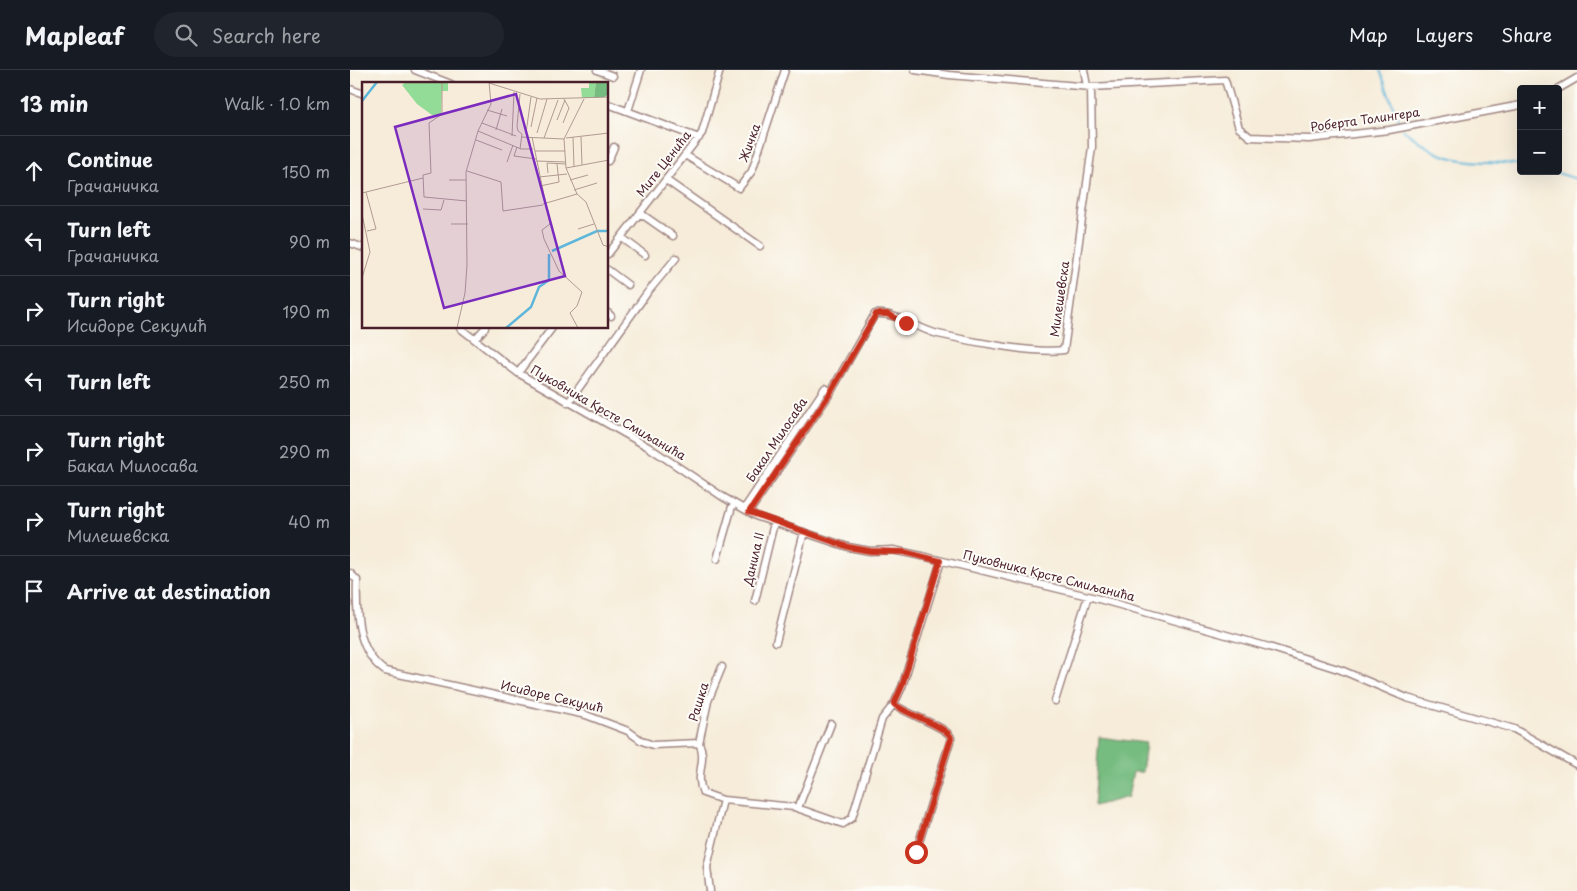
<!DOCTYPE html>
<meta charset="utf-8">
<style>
:root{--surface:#171b24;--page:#20242c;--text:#f1f3f6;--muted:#9ea1a6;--line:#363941}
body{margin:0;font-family:"Playpen Sans",sans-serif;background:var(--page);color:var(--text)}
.controls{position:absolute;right:15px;top:15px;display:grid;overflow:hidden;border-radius:5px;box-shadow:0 5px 20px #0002}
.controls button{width:45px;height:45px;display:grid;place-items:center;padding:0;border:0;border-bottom:1px solid var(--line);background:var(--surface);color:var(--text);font:25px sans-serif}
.stop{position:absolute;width:15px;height:15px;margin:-11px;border:4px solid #c8321e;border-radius:50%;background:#fff}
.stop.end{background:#c8321e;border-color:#fff;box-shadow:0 1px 5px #0008}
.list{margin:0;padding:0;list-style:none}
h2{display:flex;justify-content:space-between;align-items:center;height:65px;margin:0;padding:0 20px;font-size:21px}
h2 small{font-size:16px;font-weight:400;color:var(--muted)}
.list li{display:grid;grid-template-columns:32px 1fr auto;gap:15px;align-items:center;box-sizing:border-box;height:70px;padding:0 20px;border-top:1px solid var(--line)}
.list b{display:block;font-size:19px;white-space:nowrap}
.list p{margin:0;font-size:16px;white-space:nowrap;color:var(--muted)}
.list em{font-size:16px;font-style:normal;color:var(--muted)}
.icon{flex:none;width:28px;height:28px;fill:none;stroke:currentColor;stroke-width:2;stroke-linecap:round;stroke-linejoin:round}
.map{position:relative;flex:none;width:1227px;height:821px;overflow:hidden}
header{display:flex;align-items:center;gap:30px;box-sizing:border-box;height:70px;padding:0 25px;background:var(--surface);border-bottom:1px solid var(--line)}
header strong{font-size:24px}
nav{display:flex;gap:28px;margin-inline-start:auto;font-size:18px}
.search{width:350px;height:45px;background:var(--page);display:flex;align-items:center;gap:12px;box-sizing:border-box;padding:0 18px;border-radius:28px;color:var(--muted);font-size:19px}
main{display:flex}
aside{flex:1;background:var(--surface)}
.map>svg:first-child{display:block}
.forest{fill:#76bc80;stroke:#606e56}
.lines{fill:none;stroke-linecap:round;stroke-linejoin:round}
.stream{stroke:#5eb6db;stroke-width:2}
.minor-casing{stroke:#a08682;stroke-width:9}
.minor{stroke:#fff;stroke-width:6}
.route{stroke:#c8321e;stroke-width:6}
.labels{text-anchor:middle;stroke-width:4;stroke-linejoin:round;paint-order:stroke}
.street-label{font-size:12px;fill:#4a1f2b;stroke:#fdfcf7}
.inset-river{fill:none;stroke:#5eb6db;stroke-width:2.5}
.inset-road{fill:none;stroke:#b19a93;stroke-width:1}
.view{fill:#7b2cbf;fill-opacity:0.15;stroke:#7b2cbf;stroke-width:2.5}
.inset-edge{fill:none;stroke:#4a1f2b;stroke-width:2.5}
</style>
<header>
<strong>Mapleaf</strong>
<div class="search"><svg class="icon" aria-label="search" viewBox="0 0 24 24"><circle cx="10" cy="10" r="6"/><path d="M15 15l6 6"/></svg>Search here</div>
<nav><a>Map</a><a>Layers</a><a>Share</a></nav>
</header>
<main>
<aside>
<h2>13 min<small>Walk · 1.0 km</small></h2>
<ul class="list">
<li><svg class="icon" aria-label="ahead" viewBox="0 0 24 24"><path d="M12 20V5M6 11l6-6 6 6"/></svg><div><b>Continue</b><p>Грачаничка</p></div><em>150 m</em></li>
<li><svg class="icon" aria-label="left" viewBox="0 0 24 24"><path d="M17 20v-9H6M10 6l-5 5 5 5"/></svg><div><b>Turn left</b><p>Грачаничка</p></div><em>90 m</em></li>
<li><svg class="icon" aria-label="right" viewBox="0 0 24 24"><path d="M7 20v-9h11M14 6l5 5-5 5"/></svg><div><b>Turn right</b><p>Исидоре Секулић</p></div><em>190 m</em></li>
<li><svg class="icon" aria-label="left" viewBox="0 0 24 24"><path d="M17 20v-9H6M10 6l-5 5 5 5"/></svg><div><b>Turn left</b></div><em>250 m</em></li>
<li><svg class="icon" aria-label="right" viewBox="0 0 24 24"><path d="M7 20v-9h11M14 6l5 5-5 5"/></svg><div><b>Turn right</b><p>Бакал Милосава</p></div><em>290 m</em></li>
<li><svg class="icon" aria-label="right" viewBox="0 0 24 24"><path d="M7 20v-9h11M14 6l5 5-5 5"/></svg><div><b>Turn right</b><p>Милешевска</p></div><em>40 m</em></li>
<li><svg class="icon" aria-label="arrive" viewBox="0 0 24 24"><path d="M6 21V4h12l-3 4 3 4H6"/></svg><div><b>Arrive at destination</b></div></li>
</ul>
</aside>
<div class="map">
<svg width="1227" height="821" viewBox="0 0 1227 821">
<rect width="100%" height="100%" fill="#fdfcf7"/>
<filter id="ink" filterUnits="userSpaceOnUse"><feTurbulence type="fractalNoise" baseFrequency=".02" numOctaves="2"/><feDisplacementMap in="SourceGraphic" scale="10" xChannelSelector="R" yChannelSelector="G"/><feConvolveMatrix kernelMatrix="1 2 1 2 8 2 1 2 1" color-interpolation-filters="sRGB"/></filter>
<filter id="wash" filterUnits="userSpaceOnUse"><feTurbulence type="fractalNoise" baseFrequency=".0096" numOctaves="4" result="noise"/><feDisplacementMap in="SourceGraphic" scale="20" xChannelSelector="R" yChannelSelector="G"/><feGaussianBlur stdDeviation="1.12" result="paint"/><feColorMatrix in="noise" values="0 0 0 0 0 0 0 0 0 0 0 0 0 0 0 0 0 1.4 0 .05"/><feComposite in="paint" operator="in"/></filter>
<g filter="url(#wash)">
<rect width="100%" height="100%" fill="#f6ecd9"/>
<path class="forest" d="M 749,667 L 796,673 L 792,702 L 783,702 L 778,727 L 744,736 Z"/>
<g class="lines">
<path class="stream" d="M 1030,0 L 1050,55
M 1052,59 C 1062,66 1073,75 1084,81 C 1109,95 1143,90 1171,95
M 1201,101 L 1227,109"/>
</g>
</g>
<g filter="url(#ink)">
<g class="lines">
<g class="minor-casing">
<path id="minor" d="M 65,0 L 101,14
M 247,0 L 263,6
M 565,0 L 599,5 L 741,17 L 875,10 L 889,58 L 900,67 L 959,69 L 1039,60 L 1171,35
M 734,0 L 737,16
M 0,19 L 14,24
M 1208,19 L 1227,8
M 258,34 L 349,68
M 278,41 L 291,0
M 335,85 L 389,118 L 402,101 L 435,0
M 258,91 L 264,77
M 316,110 L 410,176
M 290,143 L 323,166
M 271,167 L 295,185
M 0,173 L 14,178
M 258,184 L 352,63 L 370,0
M 258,200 L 278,215
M 258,243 L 261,246
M 110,258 L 168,303 L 300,378 L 373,427 L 408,447 L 498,477 L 520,481 L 543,480 L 572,486 L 738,526 L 919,577 L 991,600 L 1057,628 L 1164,659 L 1227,695
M 125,269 L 135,258
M 168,303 L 202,258
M 218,333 L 297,223 L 326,188
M 394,439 L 475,318 L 481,322
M 399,442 L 479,325 L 525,244 C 546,242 568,259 588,264 C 618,271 684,284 714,280 L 742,77 L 741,17
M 367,489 L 383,433
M 0,503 L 7,510 C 6,541 6,581 35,601 L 236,645 L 278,661 L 292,671 L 303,675 L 349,673 C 358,691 344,703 353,723 L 373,730 L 444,737 L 493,754 L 502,748 L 532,649 L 544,634 L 552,617 L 591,491
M 405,531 L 424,453
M 426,572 L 454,462
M 705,631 L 738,526
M 544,634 C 555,644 599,657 601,668 L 566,782
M 349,673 L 358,631 L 372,597
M 448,738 L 481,654
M 360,821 L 357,797 L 373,730"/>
</g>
<use href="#minor" class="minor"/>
</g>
</g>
<g class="lines" filter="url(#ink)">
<path class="route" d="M 556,253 L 537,244 L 526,244 L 479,325 L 399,442 L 498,477 L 520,481 L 554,482 L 590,491 L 552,616 L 544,634 C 555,644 599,657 601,668 L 566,782"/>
</g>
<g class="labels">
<g class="street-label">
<text transform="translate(1015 50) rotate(-8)" y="4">Роберта Толингера</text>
<text transform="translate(400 73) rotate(-70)" y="4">Жичка</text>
<text transform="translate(314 94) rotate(-52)" y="4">Мите Ценића</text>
<text transform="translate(710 229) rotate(-82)" y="4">Милешевска</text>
<text transform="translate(258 343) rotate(30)" y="4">Пуковника Крсте Смиљанића</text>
<text transform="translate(427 370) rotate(-56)" y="4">Бакал Милосава</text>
<text transform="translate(404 489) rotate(-77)" y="4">Данила II</text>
<text transform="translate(699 506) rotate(14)" y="4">Пуковника Крсте Смиљанића</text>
<text transform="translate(202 627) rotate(13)" y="4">Исидоре Секулић</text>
<text transform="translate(349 632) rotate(-73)" y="4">Рашка</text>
</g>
</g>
<g transform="translate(12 12)">
<rect width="246" height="246" fill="#f6ecd9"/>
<path d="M 44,0 L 86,0 L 86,9 L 80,9 L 79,33 L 70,33 L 55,22 L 40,3 ZM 227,0 L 234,0 L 232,16 L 220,16 L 219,6 L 227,6 Z" fill="#93dc97"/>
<path d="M 234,0 L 246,0 L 246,12 L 243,15 L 232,16 Z" fill="#76bc80"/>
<path class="inset-river" d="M 0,19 L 15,0M 190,169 L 235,149 L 247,149M 144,246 L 169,225 L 177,205 L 187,198 L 187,172"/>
<path class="inset-road" d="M 80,0 L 80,32 L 67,41 L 69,91 L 61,93 L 62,115 L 105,119M 127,1 L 178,17 L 247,15M 158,12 L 155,44 L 156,49 L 160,52 L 158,67M 222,17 L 202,57 L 204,86 L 215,112 L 224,120 L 241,163 L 247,165M 125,28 L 145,34M 195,38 L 203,18M 120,41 L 154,54M 201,41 L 207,26 L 202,17M 169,45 L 175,16M 134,48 L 140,27M 116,49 L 159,67 L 171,67M 164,51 L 169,15M 175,51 L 185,17M 150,54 L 152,10M 159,55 L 202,57M 170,55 L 188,142 L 180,148 L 182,157 L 197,189 L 220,210 L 215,224 L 208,231 L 216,246M 211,55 L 212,85M 219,55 L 220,83M 182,56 L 196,18M 204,56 L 247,51M 114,58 L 140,68M 155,65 L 152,74 L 174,77M 173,69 L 203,69M 174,79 L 204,80M 145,80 L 151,63M 204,86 L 247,78M 105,89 L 139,100 L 141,129 L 181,123M 186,91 L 185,81 L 204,82M 177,95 L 205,92M 87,98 L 104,98M 208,98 L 226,93M 178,104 L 197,100 L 195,82M 212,108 L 235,101M 4,110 L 14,147 L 5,149M 0,111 L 61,96M 181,122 L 215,112M 61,127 L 79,128 L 82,118M 0,132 L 8,170 L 0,196M 89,142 L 106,142M 216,147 L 232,142M 95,246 L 103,211 L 105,183 L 104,90 L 116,49 L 129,22 L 127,0"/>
<path class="view" d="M 154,12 L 203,194 L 82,226 L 33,45 Z"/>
<rect width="246" height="246" class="inset-edge"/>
</g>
</svg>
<div class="controls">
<button>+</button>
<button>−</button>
</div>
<div class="stop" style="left:566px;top:782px"></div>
<div class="stop end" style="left:556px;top:253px"></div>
</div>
</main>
